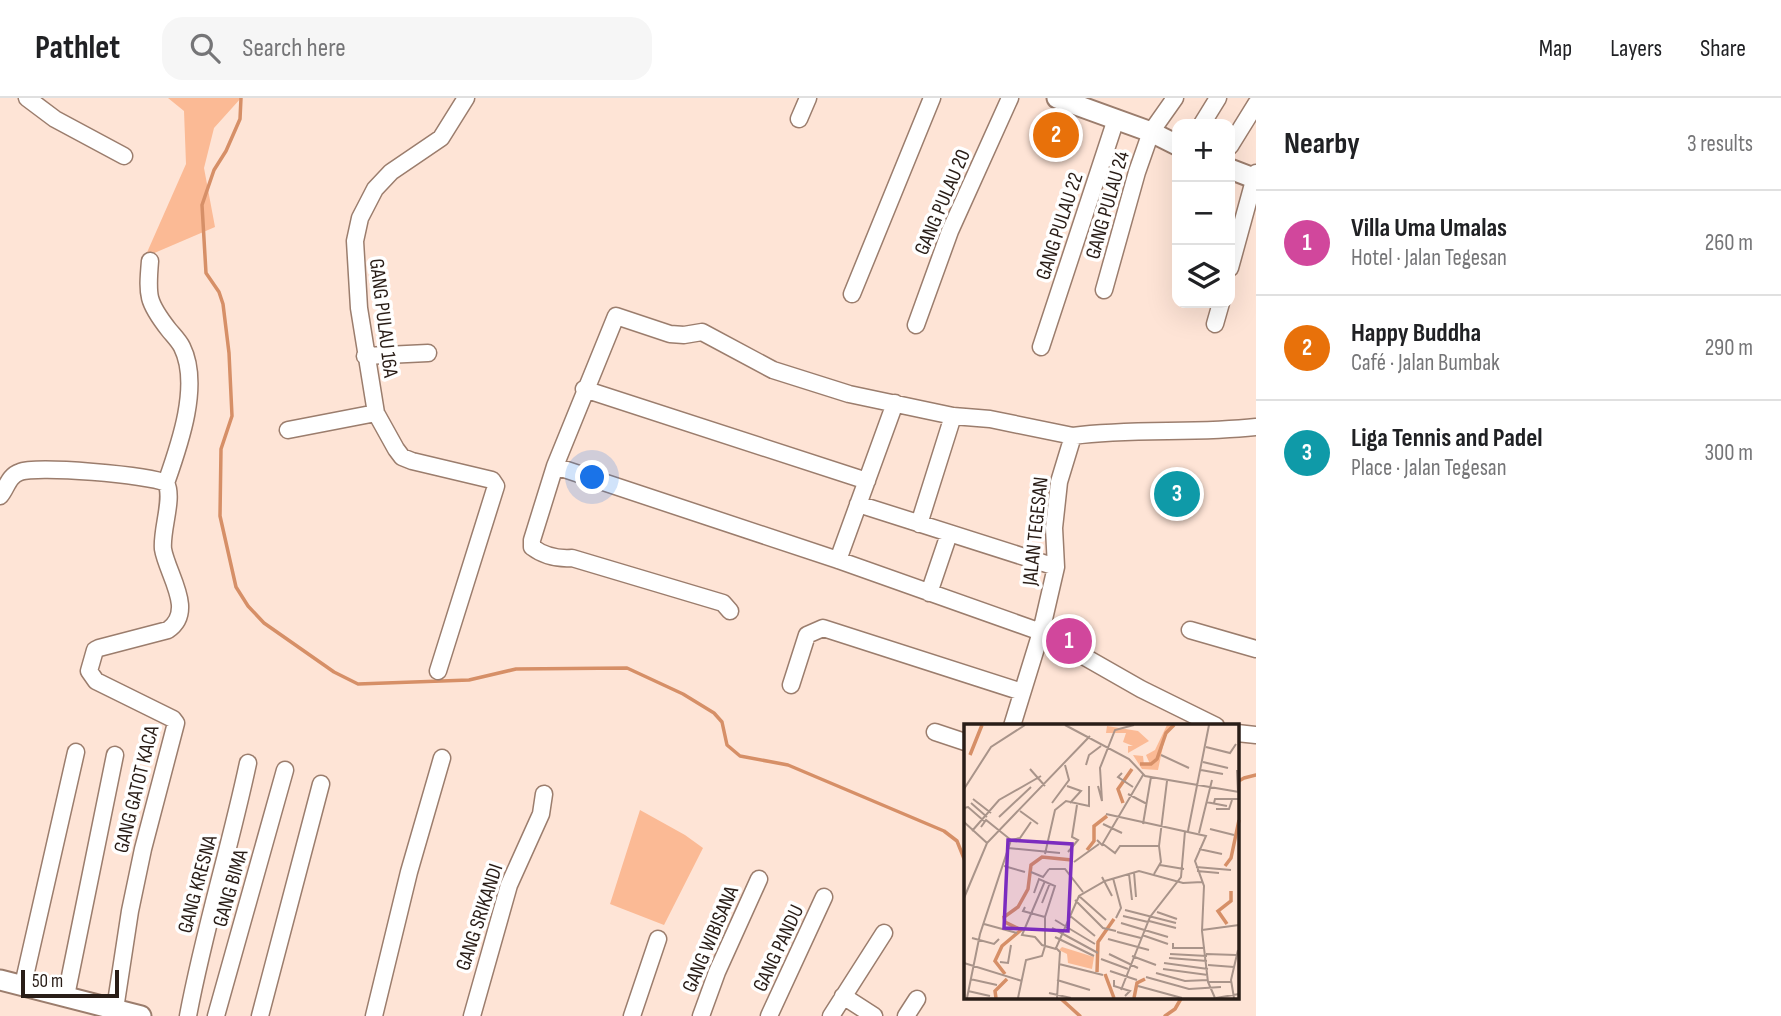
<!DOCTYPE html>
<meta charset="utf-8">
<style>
:root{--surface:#fff;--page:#f6f6f6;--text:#202124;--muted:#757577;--line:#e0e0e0;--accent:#0f766e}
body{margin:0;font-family:"Sofia Sans Condensed",sans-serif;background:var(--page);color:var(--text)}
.controls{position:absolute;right:21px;top:21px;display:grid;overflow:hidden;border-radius:14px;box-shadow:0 7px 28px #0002}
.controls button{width:63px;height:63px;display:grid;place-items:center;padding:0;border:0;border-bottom:2px solid var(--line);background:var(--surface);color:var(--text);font:35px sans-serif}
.scale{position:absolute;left:21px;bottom:18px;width:98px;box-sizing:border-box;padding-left:7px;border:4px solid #291d17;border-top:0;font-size:19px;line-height:24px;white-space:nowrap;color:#291d17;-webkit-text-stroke:5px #fff;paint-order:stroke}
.you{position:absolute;left:593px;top:380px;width:24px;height:24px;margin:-18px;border:5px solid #fff;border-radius:50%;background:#1a73e8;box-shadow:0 0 0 10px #1a73e833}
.badge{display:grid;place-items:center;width:46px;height:46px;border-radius:50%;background:var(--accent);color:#fff;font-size:23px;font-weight:700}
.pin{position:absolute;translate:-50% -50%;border:4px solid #fff;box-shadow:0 2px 7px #0006}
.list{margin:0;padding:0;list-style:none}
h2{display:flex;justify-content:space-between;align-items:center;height:91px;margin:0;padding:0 28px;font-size:30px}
h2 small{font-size:23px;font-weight:400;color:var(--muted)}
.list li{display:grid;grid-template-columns:46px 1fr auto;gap:21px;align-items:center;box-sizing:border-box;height:105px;padding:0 28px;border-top:2px solid var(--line)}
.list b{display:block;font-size:26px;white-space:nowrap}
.list p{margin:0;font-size:23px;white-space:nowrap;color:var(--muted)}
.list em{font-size:23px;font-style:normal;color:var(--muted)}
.icon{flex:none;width:38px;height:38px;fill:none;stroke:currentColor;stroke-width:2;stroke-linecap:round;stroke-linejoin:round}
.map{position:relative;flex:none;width:1256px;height:918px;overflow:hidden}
header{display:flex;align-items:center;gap:42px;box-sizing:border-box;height:98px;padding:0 35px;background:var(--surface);border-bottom:2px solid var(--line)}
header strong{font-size:33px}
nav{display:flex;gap:38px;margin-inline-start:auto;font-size:24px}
.search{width:490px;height:63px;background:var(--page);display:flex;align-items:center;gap:18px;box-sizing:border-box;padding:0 24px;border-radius:21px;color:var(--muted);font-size:26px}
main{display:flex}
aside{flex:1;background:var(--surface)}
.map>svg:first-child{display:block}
.green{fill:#fbba95}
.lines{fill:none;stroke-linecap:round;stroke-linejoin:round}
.stream{stroke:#d68f67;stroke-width:3.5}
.minor-casing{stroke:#9b7d6d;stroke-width:19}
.tertiary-casing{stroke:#9b7d6d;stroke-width:23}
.minor{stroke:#fff;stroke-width:16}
.tertiary{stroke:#fff;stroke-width:19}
.labels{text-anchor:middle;stroke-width:7;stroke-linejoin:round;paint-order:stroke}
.street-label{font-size:21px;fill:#291d17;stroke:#fff}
.inset-river{fill:none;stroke:#d68f67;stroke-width:3.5}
.inset-road{fill:none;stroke:#a9948a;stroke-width:2}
.view{fill:#7b2cbf;fill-opacity:0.15;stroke:#7b2cbf;stroke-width:3.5}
.inset-edge{fill:none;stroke:#291d17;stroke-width:3.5}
</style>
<header>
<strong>Pathlet</strong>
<div class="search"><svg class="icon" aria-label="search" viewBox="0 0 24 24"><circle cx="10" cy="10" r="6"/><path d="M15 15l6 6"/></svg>Search here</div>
<nav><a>Map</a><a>Layers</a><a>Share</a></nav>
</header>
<main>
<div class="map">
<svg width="1256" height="918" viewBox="0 0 1256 918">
<rect width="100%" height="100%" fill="#fee4d6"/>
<path class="green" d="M 168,0 L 241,0 L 214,30 L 204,70 L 215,129 L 145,159 L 186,66 L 184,13 Z
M 640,712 L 685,737 L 703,750 L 664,827 L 610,806 Z"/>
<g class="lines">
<path class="stream" d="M 241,0 L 240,21 L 226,53 L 214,72 L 202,107 L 206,175 L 219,194 L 223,206 L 229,255 L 232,318 L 221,351 L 220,418 L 236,489 L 248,508 L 264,525 L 334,574 L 358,586 L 469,582 L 516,571 L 627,570 L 683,596 L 714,615 L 722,624 L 727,647 L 740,658 L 788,667 L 944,733 L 957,743 L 965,763
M 1237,684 L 1244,680 L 1256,677
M 1059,899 L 1080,918
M 1165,918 L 1175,911 L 1182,899"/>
<g class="minor-casing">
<path id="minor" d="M 27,0 L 55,21 L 124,58
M 799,21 L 808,0
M 1202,26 L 1218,0
M 1230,48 L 1256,6
M 150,163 C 147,198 147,204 169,232 C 173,237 179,243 182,249 C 201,287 179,348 166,385
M 1230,170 L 1256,75
M 1104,192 L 1137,74 L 1151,34 L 1175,0
M 852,196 L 932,0
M 1215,226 L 1221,205
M 916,227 L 950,133 L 1010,0
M 1041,249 L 1116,21
M 365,258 L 428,255
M 584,291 L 867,383
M 288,332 L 376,315
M 555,368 L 838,462 L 1041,534 L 1141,591 L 1216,628
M 0,398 C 7,390 8,378 20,374 C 36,367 149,377 166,385
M 858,406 L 1056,469
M 919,426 L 953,318
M 838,462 L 895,305
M 929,495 L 949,436
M 730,513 L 723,505 L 572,460 C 558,461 544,458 532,449 L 532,442 L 555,368 L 616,218 L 670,236 L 684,237 L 702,234 L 773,272 L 849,296 L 953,318 L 990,321 L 1073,338
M 1190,532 L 1256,551
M 438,573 L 496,388 L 492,382 L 412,363 L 402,359 L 396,351 L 376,315 L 359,210 L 355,143 L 360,120 L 375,91 L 391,74 L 441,40 L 466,0
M 791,587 L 807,537 L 823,530 L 1022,594
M 1012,628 L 1041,534 L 1056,469 L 1054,430 L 1059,384 L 1073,338 C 1133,330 1195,336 1256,329
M 935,634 L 965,644
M 1237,635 L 1256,637
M 23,887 L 76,654
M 66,898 L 115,657
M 843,898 L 874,918
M 115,911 L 130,813 L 143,751 L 176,625 L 173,621 L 96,583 L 89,573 L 95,552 L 99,550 L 168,532 C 196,513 167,476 163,451 C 161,432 174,400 166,385
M 188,918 C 204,832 230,750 248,665
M 216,918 L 285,672
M 260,918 L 321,686
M 374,918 L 409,774 L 442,660
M 472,918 L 509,787 L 541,716 L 544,696
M 632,918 L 658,841
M 701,918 L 717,874 L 759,781
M 769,918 L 824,799
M 831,918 L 884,835
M 906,918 L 917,901"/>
</g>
<g class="tertiary-casing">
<path id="tertiary" d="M 1057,0 L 1151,34 L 1177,47
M 1230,71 L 1256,81
M 0,882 L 141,918"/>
</g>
<use href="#minor" class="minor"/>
<use href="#tertiary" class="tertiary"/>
</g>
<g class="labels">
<g class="street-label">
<text transform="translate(942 104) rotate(-67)" y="7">GANG PULAU 20</text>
<text transform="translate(1107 107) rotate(-74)" y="7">GANG PULAU 24</text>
<text transform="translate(1059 128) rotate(-72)" y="7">GANG PULAU 22</text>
<text transform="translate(384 220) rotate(83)" y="7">GANG PULAU 16A</text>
<text transform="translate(1035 433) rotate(-84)" y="7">JALAN TEGESAN</text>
<text transform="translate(136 691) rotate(-76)" y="7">GANG GATOT KACA</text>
<text transform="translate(197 786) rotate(-75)" y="7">GANG KRESNA</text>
<text transform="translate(230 790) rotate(-74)" y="7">GANG BIMA</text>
<text transform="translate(479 819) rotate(-72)" y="7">GANG SRIKANDI</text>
<text transform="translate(710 841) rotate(-67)" y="7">GANG WIBISANA</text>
<text transform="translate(778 850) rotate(-65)" y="7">GANG PANDU</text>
</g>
</g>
<g transform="translate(964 626)">
<rect width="275" height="275" fill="#fee4d6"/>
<path d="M 203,1 L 212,1 L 202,8 L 194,46 L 178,45 L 169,31 L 179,32 L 180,41 L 186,40 L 182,31 L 191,26 ZM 143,2 L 174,7 L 185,17 L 164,29 L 164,22 L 169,22 L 159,18 L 162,9 L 142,9 ZM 98,223 L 130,233 L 128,245 L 104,239 L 103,230 L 95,226 Z" fill="#fbba95"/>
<path class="inset-river" d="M 6,31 L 18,1M 176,40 L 187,40 L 193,35 L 202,9 L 210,1M 159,79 L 154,65 L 168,45M 123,126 L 130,117 L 130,102 L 143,92M 261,142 L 267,134 L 275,96M 263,200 L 254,187 L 267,177 L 267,167M 133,248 L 134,218 L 150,195M 41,250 L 31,237 L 38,222 L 57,206 L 41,198 L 40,193 L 54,183 L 64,165 L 67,141 L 78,133 L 108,136M 141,250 L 150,274M 32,274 L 31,267 L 43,255M 170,274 L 173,259 L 181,255"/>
<path class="inset-road" d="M 101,1 L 165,35 L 181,52 L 275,68M 242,23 L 266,29 L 272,20M 197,31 L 225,44M 239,38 L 264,44M 122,41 L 125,31 L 137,22M 66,45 L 81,62M 237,46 L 259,50M 273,46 L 274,68M 158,49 L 154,53 L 169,63M 103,62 L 117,67 L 106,79M 134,62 L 138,77 L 136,44 L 151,6 L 170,1M 0,65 L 27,23 L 61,1M 164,70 L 183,80M 9,75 L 27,89M 242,78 L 263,82M 7,79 L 23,93M 88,79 L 105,56 L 101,41M 250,79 L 251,75 L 274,75M 0,84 L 4,83 L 20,97M 252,85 L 265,85 L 268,76M 56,87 L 74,100M 142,90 L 242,112 L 231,137 L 240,162 L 238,207 L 244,258 L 251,274M 35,93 L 67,63M 0,98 L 23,119M 139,100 L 158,109M 179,100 L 187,53M 246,105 L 270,111M 8,107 L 35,76 L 77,52M 224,107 L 245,1M 235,109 L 248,56M 47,116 L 56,114 L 67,98M 133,116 L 138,121 L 179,51M 139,120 L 151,129 L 156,122 L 195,122M 44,124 L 96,129M 235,125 L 258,130M 104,128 L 114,116 L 108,113 L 113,81M 81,130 L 91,86 L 102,77 L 125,82 L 125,62M 110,138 L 135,120M 196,141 L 220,145M 40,142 L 61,148M 232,143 L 267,146M 85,145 L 101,145 L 119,168M 233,147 L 255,149M 67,148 L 79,153 L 85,145M 170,148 L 172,173M 165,150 L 168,176M 190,150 L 197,138 L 195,122 L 203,57M 138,153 L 148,172M 149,154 L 157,184 L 152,194M 81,157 L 58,211 L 71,213 L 78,221 L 92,225M 70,169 L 75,155 L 91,162 L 81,193M 115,172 L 142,196M 0,174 L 23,119 L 126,12M 111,176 L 139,204 L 152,207M 78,179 L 86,159M 161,186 L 212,199M 193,188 L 213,195M 105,191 L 131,212M 159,192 L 184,198M 91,196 L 131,220M 185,197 L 212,204M 157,199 L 204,213M 20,200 L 53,209M 88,204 L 134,229M 238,206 L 275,201M 153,208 L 177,214M 178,211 L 204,220M 91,213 L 130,232M 8,214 L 30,220 L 35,215M 144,215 L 185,226M 209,219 L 209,224 L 241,224M 145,230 L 174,244M 206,230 L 243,232M 242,230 L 272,231M 168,232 L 192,241M 205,234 L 243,237M 137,235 L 164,245M 36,238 L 44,239 L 47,221M 0,239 L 58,257M 200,239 L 244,245M 95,240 L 139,251M 244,241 L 270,243M 199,245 L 244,251M 146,247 L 173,256M 192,249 L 221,257 L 244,256M 182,253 L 225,265 L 257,263M 6,255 L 33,261M 93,256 L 126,266M 150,256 L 150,262 L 166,267 L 161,272M 244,258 L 267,258M 174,262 L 218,274M 157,266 L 186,193 L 217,153 L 221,107M 4,267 L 26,272M 85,269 L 107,274M 3,274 L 16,210 L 47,116 L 22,96 L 17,103M 54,274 L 62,236 L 78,232 L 81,222 L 81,193 L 59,187 L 61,183M 93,274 L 96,228 L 92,224 L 115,172 L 141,157 L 175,147 L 219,159 L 238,158M 252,274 L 275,270M 270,274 L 267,256 L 274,226"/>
<path class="view" d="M 44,116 L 108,120 L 104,207 L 40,204 Z"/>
<rect width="275" height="275" class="inset-edge"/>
</g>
</svg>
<div class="controls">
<button>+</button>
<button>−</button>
<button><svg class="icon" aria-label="layers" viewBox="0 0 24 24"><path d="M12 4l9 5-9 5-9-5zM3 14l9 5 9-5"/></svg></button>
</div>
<div class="scale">50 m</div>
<div class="you"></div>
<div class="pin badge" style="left:1069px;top:543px;background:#d1479c">1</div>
<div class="pin badge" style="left:1056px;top:37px;background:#e8710a">2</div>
<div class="pin badge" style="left:1177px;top:396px;background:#0f9aa8">3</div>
</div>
<aside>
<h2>Nearby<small>3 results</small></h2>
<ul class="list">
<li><span class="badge" style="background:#d1479c">1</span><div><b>Villa Uma Umalas</b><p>Hotel · Jalan Tegesan</p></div><em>260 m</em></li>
<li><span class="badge" style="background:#e8710a">2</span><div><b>Happy Buddha</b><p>Café · Jalan Bumbak</p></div><em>290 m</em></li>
<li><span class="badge" style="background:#0f9aa8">3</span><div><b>Liga Tennis and Padel</b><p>Place · Jalan Tegesan</p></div><em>300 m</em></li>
</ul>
</aside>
</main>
